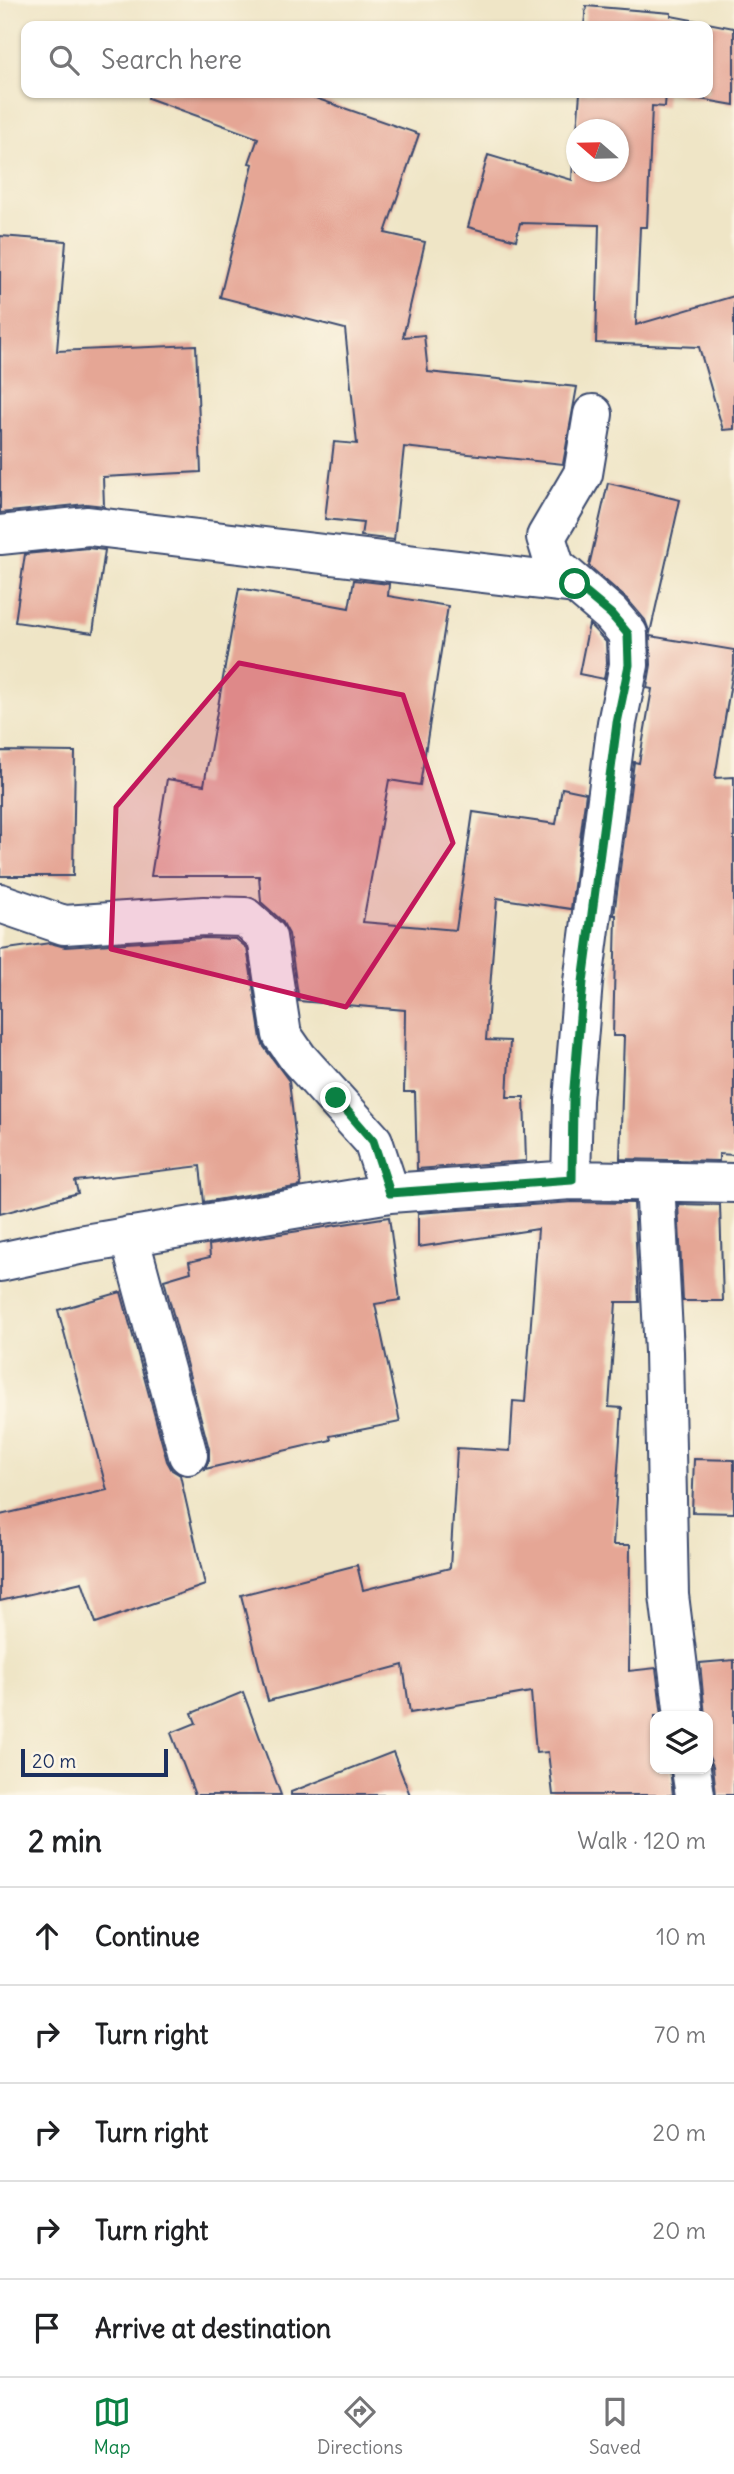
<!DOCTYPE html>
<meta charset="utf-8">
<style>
:root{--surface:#fff;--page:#f6f6f6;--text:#202124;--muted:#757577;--line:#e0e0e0;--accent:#0b8043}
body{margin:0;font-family:Delius,sans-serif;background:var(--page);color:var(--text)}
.controls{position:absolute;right:21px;bottom:21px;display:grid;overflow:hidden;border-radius:14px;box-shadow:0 2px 5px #0004}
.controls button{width:63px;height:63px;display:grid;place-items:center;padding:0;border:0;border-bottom:2px solid var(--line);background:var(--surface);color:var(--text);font:35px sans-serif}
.compass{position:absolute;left:566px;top:119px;width:63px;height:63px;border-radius:50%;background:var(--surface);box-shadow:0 2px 5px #0004;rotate:290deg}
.scale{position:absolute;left:21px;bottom:18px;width:147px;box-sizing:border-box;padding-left:7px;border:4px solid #1b2f5e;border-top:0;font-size:19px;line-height:24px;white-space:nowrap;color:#1b2f5e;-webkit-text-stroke:5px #fcf5e5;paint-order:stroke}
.stop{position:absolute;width:21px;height:21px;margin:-16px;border:5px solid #0b8043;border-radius:50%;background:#fff}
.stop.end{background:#0b8043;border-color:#fff;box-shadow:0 2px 7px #0008}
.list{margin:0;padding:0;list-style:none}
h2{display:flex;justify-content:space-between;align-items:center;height:91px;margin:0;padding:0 28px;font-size:30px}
h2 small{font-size:23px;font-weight:400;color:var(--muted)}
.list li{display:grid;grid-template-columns:46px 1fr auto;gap:21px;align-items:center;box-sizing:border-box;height:98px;padding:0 28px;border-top:2px solid var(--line)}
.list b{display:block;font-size:26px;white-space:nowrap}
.list em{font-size:23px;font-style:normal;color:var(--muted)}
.icon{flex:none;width:38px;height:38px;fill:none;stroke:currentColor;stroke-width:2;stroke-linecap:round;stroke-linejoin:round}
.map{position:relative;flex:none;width:734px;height:1795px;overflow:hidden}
.search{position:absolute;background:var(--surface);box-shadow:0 2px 5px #0004;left:21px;right:21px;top:21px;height:77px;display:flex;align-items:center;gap:18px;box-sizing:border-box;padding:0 24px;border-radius:14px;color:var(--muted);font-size:26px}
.sheet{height:581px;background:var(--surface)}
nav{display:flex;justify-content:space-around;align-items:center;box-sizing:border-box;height:98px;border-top:2px solid var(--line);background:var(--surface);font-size:19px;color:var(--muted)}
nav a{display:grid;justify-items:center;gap:4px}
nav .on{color:var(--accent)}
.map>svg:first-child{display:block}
.building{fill:#e5a695}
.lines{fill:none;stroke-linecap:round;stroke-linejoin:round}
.minor-casing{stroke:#3b4a6e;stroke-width:42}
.minor{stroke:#fff;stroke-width:38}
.route{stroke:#0b8043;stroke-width:9}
.marked{fill:#c2185b;fill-opacity:0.2;stroke:#c2185b;stroke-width:5;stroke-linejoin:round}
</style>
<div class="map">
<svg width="734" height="1795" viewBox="0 0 734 1795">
<rect width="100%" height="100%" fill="#fcf5e5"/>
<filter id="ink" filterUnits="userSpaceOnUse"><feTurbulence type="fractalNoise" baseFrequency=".0143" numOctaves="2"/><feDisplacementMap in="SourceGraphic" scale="14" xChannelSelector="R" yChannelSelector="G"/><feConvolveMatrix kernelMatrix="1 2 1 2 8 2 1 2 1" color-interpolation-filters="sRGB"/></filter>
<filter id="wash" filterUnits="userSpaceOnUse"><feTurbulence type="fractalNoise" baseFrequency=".00686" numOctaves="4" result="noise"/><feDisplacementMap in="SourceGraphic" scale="28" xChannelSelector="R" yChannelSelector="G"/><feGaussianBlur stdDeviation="1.57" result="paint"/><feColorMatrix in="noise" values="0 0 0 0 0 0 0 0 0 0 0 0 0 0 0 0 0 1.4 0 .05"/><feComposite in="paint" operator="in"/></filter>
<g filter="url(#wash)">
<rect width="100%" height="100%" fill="#efe5c6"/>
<g id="blocks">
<path class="building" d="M 586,6 L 671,13 L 671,16 L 734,28 L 734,105 L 666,93 L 665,107 L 652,106 L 647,227 L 640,227 L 636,325 L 734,296 L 734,429 L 723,430 L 699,347 L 596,343 L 599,225 L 520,223 L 516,240 L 468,227 L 488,155 L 572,180 L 574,139 L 577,139 L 577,172 L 619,172 L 619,130 L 577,130 L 580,93 L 708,93 L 708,26 L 584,26 Z
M 149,93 L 301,93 L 419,134 L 385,233 L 425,242 L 403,337 L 424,335 L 428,372 L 577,387 L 563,464 L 404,447 L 394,540 L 361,536 L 363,523 L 325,519 L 334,442 L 357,444 L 345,329 L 220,297 L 253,164 L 249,163 L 258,138 L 148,98 Z
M 0,236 L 66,241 L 57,351 L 196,345 L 201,472 L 103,477 L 104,506 L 86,504 L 0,513 Z
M 608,483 L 680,500 L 650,633 L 645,620 L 628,600 L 589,566 Z
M 88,548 L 105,550 L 93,633 L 15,622 L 25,554 Z
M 354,580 L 389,584 L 388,596 L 448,606 L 420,785 L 389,780 L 363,922 L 456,930 L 473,812 L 556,824 L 562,788 L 586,793 L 571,909 L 497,898 L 486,1040 L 510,1041 L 507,1097 L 524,1097 L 526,1161 L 417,1169 L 415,1092 L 404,1092 L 405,1010 L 299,1001 L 289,934 L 282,921 L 261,902 L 259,876 L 151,876 L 167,779 L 204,785 L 239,588 L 349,608 Z
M 589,624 L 606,642 L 607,663 L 604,679 L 579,674 Z
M 650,636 L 734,650 L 734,665 L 715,778 L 734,777 L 734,1155 L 719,1154 L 719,1161 L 620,1159 L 624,1036 L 613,1036 L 616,915 L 614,915 L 634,762 L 639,763 L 652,689 L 647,688 L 651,665 Z
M 0,751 L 75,752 L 73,876 L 0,876 Z
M 204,938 L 236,939 L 247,948 L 261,1039 L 264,1047 L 289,1081 L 301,1186 L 204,1202 L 200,1166 L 75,1181 L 78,1193 L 0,1214 L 0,950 L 50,943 L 65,947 Z
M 572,1202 L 634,1203 L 639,1302 L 616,1302 L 609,1407 L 622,1408 L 613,1545 L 630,1545 L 629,1671 L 656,1668 L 662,1716 L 655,1716 L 655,1769 L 670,1769 L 673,1795 L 553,1795 L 548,1752 L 536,1753 L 531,1692 L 410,1713 L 403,1665 L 268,1701 L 241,1595 L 357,1565 L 363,1590 L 450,1568 L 457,1448 L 510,1451 L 513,1401 L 525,1402 L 538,1229 L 418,1247 L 418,1213 Z
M 678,1204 L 720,1205 L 723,1301 L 683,1301 Z
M 389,1217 L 400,1300 L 375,1304 L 400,1422 L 330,1436 L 331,1440 L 205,1469 L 209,1460 L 209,1449 L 164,1280 L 191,1272 L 189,1262 L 210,1257 L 209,1245 Z
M 121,1292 L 167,1461 L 172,1470 L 180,1475 L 205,1585 L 96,1623 L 82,1582 L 0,1601 L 0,1515 L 107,1490 L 58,1310 Z
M 694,1459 L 734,1460 L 734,1513 L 692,1512 Z
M 734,1660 L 734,1795 L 716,1795 L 713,1766 L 708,1755 L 708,1716 L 705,1716 L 700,1663 Z
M 243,1692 L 281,1795 L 195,1795 L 171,1733 L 196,1723 L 192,1713 Z
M 393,1752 L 410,1795 L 291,1795 L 291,1792 Z"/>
</g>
</g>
<g filter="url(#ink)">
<use href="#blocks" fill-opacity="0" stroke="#3b4a6e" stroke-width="2"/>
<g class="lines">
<g class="minor-casing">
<path id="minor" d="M 0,535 L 88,526 L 575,584
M 0,903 L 64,925 L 204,916 L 245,917 L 267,937 L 282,1035 L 298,1058 L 373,1141 L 390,1193
M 571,1180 L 573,1100 L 583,982 L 617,723 L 629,665 L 628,634 L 611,614 L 555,566 L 546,537 L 583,474 L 593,414
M 655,1182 L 664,1352 L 669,1595 L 684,1716
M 129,1236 L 188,1455
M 0,1262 L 79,1245 L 390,1193 L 571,1180 L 734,1183
M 691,1769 L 695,1795"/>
</g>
<use href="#minor" class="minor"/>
</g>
</g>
<g class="lines" filter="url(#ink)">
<path class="route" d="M 336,1098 L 373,1141 L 390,1193 L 572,1180 L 573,1100 L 583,982 L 617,723 L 629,665 L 628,634 L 611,614 L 575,584"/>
</g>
<path class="marked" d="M 239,663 L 403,695 L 453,843 L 346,1007 L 111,949 L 116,807 Z"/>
</svg>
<div class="controls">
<button><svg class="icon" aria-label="layers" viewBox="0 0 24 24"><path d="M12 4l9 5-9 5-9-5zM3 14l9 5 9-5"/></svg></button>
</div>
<svg class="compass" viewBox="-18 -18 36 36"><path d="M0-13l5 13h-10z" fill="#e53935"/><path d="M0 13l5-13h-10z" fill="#757577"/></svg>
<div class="scale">20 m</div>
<div class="stop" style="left:575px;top:584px"></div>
<div class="stop end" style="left:336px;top:1098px"></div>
<div class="search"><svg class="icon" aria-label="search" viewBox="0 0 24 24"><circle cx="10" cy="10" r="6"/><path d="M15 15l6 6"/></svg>Search here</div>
</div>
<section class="sheet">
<h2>2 min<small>Walk · 120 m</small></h2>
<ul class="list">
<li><svg class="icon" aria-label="ahead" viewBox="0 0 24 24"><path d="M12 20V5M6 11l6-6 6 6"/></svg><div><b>Continue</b></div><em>10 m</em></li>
<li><svg class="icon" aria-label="right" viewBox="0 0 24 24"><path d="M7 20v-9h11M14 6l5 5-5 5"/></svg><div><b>Turn right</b></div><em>70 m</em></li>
<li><svg class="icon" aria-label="right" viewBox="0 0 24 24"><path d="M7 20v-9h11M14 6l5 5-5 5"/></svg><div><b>Turn right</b></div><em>20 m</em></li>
<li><svg class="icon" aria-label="right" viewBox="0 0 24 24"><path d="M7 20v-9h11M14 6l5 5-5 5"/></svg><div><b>Turn right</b></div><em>20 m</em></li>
<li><svg class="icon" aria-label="arrive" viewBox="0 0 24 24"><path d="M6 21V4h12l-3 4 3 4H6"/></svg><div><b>Arrive at destination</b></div></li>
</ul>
</section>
<nav>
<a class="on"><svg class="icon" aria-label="map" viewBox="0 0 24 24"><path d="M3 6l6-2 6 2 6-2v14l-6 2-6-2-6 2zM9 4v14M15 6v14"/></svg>Map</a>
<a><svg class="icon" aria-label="directions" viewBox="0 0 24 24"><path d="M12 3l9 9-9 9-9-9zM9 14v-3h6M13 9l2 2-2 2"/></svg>Directions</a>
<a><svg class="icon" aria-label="saved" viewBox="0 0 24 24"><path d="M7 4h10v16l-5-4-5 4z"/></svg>Saved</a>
</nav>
